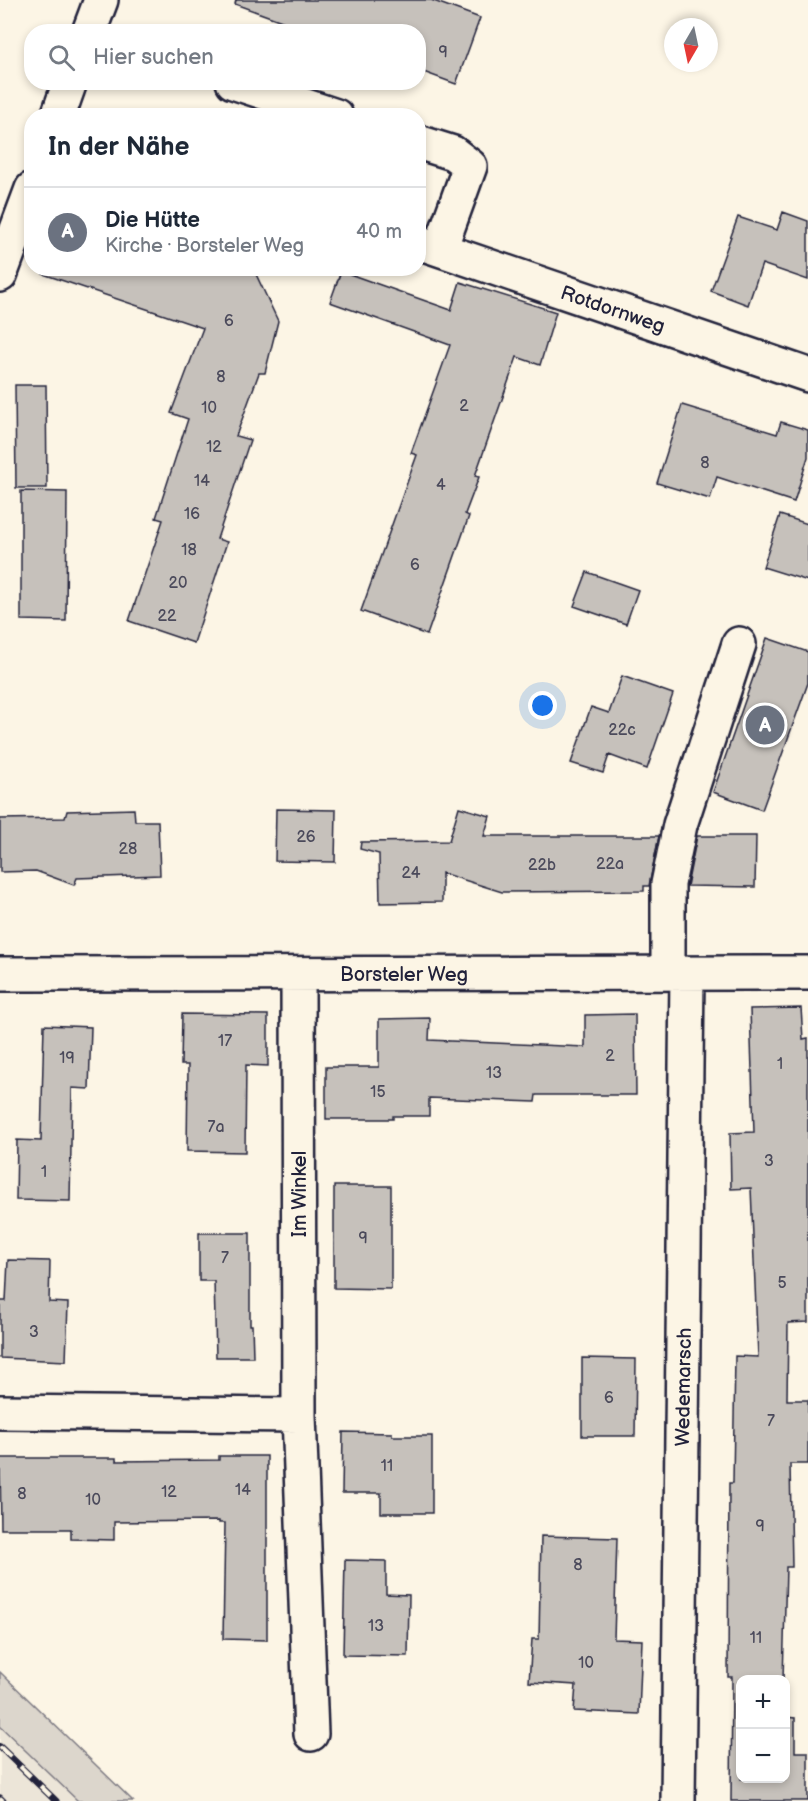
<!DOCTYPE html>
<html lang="de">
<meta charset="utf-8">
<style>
:root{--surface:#fff;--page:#f2f2f3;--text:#1f2937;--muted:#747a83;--line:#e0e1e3;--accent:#0b8043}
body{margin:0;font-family:"Balsamiq Sans",sans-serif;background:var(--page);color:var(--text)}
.controls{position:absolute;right:18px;bottom:18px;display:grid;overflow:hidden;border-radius:12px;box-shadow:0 3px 9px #0003}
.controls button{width:54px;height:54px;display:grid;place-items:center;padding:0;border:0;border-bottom:2px solid var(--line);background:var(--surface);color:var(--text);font:30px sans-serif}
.compass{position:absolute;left:664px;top:18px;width:54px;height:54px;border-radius:50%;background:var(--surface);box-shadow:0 3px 9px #0003;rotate:189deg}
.you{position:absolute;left:543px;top:706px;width:21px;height:21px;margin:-15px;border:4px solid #fff;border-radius:50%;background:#1a73e8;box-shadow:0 0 0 9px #1a73e833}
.badge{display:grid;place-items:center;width:39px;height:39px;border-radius:50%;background:var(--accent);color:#fff;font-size:20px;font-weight:700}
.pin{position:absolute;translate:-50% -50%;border:3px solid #fff;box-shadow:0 2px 6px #0006}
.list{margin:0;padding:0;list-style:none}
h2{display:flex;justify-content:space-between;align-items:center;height:78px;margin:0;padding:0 24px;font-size:26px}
h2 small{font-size:20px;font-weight:400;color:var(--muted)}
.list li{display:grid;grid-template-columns:39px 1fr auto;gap:18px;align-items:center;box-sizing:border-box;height:90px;padding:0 24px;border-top:2px solid var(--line)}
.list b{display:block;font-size:22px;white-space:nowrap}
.list p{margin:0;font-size:20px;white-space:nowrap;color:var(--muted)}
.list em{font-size:20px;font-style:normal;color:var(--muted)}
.icon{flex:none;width:33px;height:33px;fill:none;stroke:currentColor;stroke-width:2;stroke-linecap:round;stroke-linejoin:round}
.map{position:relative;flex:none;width:808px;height:1801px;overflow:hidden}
.search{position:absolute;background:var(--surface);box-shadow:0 3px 9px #0003;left:24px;top:24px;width:402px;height:66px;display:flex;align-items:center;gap:15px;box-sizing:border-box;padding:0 21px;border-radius:24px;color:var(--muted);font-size:22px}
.panel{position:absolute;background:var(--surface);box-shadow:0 3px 9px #0003;left:24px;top:108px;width:402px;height:168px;border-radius:24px}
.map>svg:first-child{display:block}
.built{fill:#ece5d8}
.green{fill:#dcd6cc;stroke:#7f7c84;stroke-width:1.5}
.building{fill:#c6c1bb;stroke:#22223b;stroke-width:1.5}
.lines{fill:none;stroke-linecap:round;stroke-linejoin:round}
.minor-casing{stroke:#22223b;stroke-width:38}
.minor{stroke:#fcf5e5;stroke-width:33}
.rail-casing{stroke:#22223b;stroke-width:7}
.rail{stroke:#fcf5e5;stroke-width:4.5;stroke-dasharray:14;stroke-linecap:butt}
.labels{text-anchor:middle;stroke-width:5;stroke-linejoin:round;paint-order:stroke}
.number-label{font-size:16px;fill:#4b4a5b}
.street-label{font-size:20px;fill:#22223b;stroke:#fcf5e5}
</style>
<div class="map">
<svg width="808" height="1801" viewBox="0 0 808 1801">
<rect width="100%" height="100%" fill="#fcf5e5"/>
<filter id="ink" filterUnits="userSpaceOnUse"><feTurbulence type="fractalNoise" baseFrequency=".0167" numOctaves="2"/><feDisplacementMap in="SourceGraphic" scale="12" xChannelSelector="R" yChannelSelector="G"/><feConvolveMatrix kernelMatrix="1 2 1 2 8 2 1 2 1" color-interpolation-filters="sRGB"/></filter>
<g filter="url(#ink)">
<path class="built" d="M 0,1726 L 78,1801 L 0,1801 Z"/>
<path class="green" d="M 0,1672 L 133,1801 L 78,1801 L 0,1726 Z"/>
<path class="building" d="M 236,0 L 431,0 L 480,18 L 456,84 L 418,70 L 418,32 L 312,32 L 235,4 Z
M 783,212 L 808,221 L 808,280 L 762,264 L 748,305 L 711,291 L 738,217 L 777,230 Z
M 44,268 L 253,268 L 278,321 L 265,373 L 259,373 L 236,436 L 250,440 L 217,539 L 227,542 L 194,643 L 129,621 L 163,520 L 156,518 L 188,419 L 171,413 L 203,328 L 43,274 Z
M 341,271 L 451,310 L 460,282 L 556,312 L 540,365 L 517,357 L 475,476 L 479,477 L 465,514 L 469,516 L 427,635 L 361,611 L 417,455 L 411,453 L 450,345 L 330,302 Z
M 15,385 L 46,385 L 47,488 L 16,488 Z
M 682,405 L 777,434 L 781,422 L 808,430 L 808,457 L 794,502 L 717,477 L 710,499 L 657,483 Z
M 21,491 L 67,492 L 66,621 L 21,620 Z
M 780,515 L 808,524 L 808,581 L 763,567 Z
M 587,572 L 638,590 L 626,624 L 574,606 Z
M 767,638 L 808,652 L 808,683 L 762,810 L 713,792 Z
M 622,676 L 673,694 L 647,769 L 609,755 L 603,773 L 571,763 L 591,707 L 609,713 Z
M 459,807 L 490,816 L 484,836 L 659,836 L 649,886 L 644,886 L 644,891 L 502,892 L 442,873 L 442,902 L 380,903 L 379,854 L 360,849 L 361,842 L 449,841 Z
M 134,809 L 135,821 L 158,821 L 160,875 L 77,878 L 74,885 L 36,871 L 0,872 L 0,819 L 65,818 L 67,811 Z
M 276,809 L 336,810 L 335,862 L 275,861 Z
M 697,836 L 756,836 L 755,887 L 687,886 Z
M 801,1008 L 803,1039 L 808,1038 L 808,1322 L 788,1323 L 787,1400 L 808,1400 L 808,1464 L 790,1464 L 792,1567 L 786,1567 L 783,1680 L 741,1680 L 741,1779 L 786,1779 L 786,1717 L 795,1718 L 795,1752 L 808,1752 L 808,1801 L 731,1801 L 732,1677 L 728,1677 L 729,1483 L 733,1483 L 735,1356 L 758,1357 L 751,1188 L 731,1189 L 730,1133 L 754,1132 L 750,1009 Z
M 182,1014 L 268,1015 L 268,1066 L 246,1065 L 245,1152 L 187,1151 L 188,1065 L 181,1065 Z
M 635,1014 L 636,1095 L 536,1095 L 535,1102 L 429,1098 L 429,1116 L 393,1116 L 393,1119 L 326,1119 L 326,1067 L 379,1067 L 379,1019 L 430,1018 L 429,1040 L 585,1047 L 585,1015 Z
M 44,1025 L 91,1027 L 89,1089 L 72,1088 L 70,1201 L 16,1200 L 17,1140 L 41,1141 Z
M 334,1186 L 391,1186 L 391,1289 L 334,1288 Z
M 199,1233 L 250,1233 L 250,1325 L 252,1325 L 253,1357 L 216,1357 L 214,1281 L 199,1281 Z
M 8,1260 L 50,1261 L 49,1302 L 68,1303 L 66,1361 L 0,1358 L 0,1301 L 6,1301 Z
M 582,1358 L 636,1359 L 635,1436 L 582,1436 Z
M 343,1432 L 392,1433 L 392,1436 L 432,1436 L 432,1513 L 381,1513 L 381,1493 L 342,1493 Z
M 219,1456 L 267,1456 L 267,1640 L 223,1639 L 225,1523 L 219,1523 L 219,1521 L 114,1522 L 114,1540 L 71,1539 L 71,1529 L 1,1529 L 0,1458 L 116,1458 L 116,1461 L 219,1460 Z
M 541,1536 L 617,1538 L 614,1639 L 642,1640 L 639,1714 L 574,1711 L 576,1685 L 529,1682 L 532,1639 L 539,1639 Z
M 345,1560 L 386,1561 L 386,1594 L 409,1595 L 408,1656 L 343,1655 Z"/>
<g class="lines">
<g class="minor-casing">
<path id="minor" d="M 89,32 L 101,0
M 233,82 L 336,116
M 58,116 L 70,82
M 418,142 L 453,153 L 470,166 L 440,249
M 418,242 L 808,375
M 0,275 L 32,189
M 668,973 L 668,884 L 680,825 L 739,644
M 0,974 L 808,973
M 298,974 L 299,1415 L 311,1734
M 0,1412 L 299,1415
M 678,1801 L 687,974"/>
</g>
<use href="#minor" class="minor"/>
<g class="rail-casing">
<path id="rail" d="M 0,1747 L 56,1801
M 0,1798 L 3,1801"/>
</g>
<use href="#rail" class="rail"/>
</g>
</g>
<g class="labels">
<g class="number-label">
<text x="443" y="57">9</text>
<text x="229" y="326">6</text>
<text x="221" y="382">8</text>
<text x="464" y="411">2</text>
<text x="209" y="413">10</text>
<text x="214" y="452">12</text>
<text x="705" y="468">8</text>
<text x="202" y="486">14</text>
<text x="441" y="490">4</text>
<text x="192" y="519">16</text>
<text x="189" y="555">18</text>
<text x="415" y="570">6</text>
<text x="178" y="588">20</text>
<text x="167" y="621">22</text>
<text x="622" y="735">22c</text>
<text x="306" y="842">26</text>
<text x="128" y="854">28</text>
<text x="610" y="869">22a</text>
<text x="542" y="870">22b</text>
<text x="411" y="878">24</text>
<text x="225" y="1046">17</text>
<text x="610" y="1061">2</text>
<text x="67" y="1063">19</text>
<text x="780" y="1069">1</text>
<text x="494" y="1078">13</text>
<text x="378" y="1097">15</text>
<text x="216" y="1132">7a</text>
<text x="769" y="1166">3</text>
<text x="44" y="1177">1</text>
<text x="363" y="1243">9</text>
<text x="225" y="1263">7</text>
<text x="782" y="1288">5</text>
<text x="34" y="1337">3</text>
<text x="609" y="1403">6</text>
<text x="771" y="1426">7</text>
<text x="387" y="1471">11</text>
<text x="243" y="1495">14</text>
<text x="169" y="1497">12</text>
<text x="22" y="1499">8</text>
<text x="93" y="1505">10</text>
<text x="760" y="1531">9</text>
<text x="578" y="1570">8</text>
<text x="376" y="1631">13</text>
<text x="756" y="1643">11</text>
<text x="586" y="1668">10</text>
</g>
<g class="street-label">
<text transform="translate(613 309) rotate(19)" y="7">Rotdornweg</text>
<text x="404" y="981">Borsteler Weg</text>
<text transform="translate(299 1194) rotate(-90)" y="7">Im Winkel</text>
<text transform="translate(683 1387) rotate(-89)" y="7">Wedemarsch</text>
</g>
</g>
</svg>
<div class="controls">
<button>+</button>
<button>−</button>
</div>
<svg class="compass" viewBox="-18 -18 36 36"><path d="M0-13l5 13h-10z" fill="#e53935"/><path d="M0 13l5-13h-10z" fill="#747a83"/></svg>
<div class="you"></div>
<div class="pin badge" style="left:765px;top:725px;background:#6b7280">A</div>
<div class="search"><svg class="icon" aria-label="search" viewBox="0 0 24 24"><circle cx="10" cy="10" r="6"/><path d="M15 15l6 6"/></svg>Hier suchen</div>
<section class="panel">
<h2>In der Nähe<small></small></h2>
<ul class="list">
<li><span class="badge" style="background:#6b7280">A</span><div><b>Die Hütte</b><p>Kirche · Borsteler Weg</p></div><em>40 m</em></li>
</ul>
</section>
</div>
